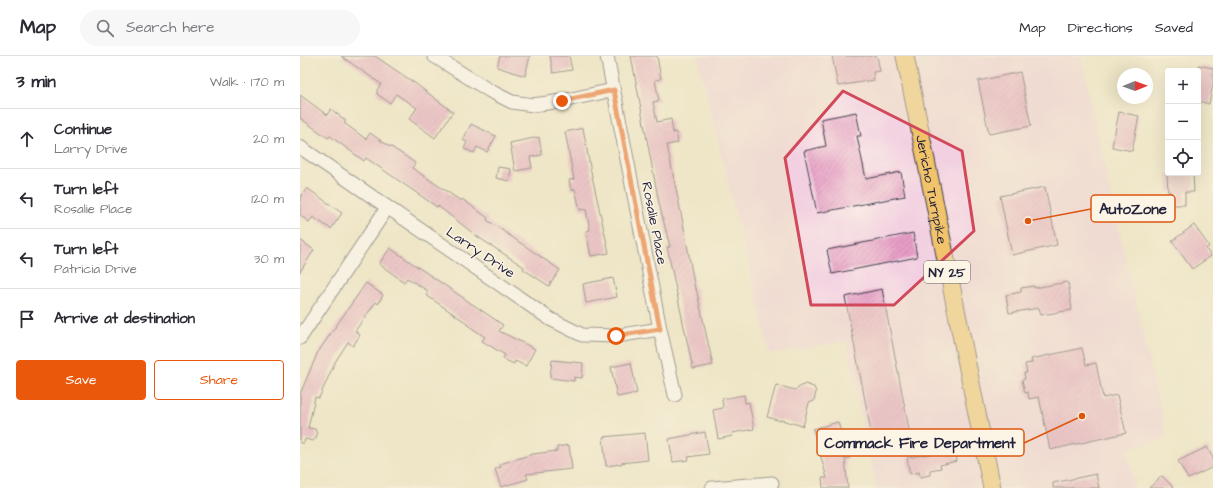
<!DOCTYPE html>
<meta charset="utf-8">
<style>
:root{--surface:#fff;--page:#f7f7f7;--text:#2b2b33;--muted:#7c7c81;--line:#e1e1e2;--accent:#ea580c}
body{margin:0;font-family:"Architects Daughter",sans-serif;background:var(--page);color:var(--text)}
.controls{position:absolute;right:12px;top:12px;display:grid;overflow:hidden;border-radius:4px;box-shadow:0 4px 16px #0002}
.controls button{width:36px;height:36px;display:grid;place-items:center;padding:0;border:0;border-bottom:1px solid var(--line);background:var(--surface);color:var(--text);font:20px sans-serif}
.compass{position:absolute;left:817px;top:12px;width:36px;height:36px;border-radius:50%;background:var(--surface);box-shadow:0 4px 16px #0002;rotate:89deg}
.stop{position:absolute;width:12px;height:12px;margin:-9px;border:3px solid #ea580c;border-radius:50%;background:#fff}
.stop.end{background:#ea580c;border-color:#fff;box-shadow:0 1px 4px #0008}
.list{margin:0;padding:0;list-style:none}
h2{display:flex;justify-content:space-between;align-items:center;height:52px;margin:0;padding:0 16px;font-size:17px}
h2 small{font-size:13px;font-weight:400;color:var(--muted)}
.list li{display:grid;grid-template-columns:26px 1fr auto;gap:12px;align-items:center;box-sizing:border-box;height:60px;padding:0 16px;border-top:1px solid var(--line)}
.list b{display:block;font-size:15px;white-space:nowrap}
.list p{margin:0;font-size:13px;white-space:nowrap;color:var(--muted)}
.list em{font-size:13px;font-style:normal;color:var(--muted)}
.actions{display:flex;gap:8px;padding:12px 16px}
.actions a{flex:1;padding:9px 0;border:1px solid var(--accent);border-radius:4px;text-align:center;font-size:14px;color:var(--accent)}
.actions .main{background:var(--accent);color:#fff}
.icon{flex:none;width:22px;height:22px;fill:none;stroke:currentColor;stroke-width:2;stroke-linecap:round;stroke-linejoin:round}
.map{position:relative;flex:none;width:913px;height:432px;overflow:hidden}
header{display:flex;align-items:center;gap:24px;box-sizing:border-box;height:56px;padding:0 20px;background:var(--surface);border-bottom:1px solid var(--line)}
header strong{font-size:19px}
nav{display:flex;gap:22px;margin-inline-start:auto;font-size:14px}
.search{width:280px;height:36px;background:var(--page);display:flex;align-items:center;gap:10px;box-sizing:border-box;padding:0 14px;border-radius:22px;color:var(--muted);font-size:15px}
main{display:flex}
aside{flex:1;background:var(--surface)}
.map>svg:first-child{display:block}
.built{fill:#f2cfe1}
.building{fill:url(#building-hatch)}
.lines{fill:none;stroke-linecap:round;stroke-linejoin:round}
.minor-casing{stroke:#413f50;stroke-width:15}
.major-casing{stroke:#413f50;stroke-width:19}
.minor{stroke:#fff;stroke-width:13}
.major{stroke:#f1c36a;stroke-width:17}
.route{stroke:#ea580c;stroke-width:5}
.marked{fill:none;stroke:#d1495b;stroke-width:3;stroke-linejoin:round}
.labels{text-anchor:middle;stroke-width:3;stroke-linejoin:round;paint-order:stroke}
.shield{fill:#fcf5e5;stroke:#63616e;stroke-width:1}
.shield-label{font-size:13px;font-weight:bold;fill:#22223b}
.street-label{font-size:14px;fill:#22223b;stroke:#fcf5e5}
.leader{fill:none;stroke:#de560e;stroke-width:1.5}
.callout-dot{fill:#de560e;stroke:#fcf5e5;stroke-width:1.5}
.callout{fill:#fcf5e5;stroke:#de560e;stroke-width:1.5}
.callout-label{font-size:15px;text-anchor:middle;font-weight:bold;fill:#22223b}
</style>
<header>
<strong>Map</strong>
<div class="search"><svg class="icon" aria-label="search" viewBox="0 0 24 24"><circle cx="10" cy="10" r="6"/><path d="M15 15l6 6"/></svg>Search here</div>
<nav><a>Map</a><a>Directions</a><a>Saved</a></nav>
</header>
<main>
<aside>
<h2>3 min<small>Walk · 170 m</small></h2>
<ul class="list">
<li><svg class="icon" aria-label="ahead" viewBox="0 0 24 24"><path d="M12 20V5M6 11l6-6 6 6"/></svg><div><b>Continue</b><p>Larry Drive</p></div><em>20 m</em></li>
<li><svg class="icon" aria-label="left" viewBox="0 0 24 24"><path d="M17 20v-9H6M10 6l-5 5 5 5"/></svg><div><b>Turn left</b><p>Rosalie Place</p></div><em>120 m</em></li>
<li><svg class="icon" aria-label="left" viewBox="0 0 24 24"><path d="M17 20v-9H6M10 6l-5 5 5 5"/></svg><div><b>Turn left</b><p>Patricia Drive</p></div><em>30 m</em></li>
<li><svg class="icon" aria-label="arrive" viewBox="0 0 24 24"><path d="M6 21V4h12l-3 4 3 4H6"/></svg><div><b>Arrive at destination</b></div></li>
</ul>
<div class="actions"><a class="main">Save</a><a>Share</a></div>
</aside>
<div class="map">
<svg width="913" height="432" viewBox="0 0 913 432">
<defs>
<pattern id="building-hatch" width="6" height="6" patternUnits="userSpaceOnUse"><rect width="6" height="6" fill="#e79ec6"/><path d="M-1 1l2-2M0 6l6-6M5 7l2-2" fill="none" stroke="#bb80a2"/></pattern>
</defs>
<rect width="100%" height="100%" fill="#fcf5e5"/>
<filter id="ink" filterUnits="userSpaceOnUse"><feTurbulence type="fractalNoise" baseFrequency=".025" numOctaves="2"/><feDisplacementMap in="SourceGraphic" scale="8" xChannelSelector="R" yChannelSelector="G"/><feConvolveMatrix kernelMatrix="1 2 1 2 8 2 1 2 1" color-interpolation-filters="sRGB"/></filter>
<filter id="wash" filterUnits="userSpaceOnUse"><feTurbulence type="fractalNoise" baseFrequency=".012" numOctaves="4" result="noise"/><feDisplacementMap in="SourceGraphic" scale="16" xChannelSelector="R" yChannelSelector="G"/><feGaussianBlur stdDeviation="0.9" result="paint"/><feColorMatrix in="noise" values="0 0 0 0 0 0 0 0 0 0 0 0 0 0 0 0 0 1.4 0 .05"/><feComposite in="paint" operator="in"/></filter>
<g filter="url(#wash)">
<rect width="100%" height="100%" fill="#eee6c7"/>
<path class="built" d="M 397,0 L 781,0 L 804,108 L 867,383 L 827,393 L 835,432 L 576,432 L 546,285 L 470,298 Z"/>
<g id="blocks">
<path class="building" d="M 41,0 L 75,0 L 116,28 L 153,56 L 135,82 L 109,63 L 117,52 L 96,38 L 90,47 L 77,38 L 77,34 L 81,28 Z
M 200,0 L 230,0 L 225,20 L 197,11 Z
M 250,0 L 269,0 L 272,14 L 253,17 Z
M 331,0 L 357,0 L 361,23 L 355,24 L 359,45 L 353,46 L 357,66 L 371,63 L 373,77 L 376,76 L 378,87 L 367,89 L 384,172 L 395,233 L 396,232 L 413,309 L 393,313 L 374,224 L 367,191 L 370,191 L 359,147 Z
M 532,0 L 577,0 L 580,15 L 573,16 L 574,24 L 538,30 Z
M 898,9 L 913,12 L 913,28 L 909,48 L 898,45 Z
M 720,16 L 731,70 L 689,78 L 678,25 Z
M 0,39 L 27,59 L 31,53 L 46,65 L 44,67 L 66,83 L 70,77 L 90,91 L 90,90 L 115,107 L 112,112 L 161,145 L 162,143 L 188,162 L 187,164 L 260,214 L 249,230 L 223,213 L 224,211 L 178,181 L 138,150 L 137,151 L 66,102 L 64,105 L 30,80 L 28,82 L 0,62 Z
M 556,56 L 561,80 L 557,80 L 566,123 L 601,116 L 605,140 L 517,157 L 504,95 L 526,90 L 521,63 Z
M 819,56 L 839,60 L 832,95 L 812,91 Z
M 171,68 L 196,80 L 187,96 L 177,91 L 174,97 L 164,93 L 167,86 L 163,84 Z
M 283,72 L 290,111 L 309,197 L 291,200 L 286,175 L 290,174 L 286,153 L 280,154 L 275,133 L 271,134 L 269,124 L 274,123 L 265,76 Z
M 239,81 L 242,99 L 230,101 L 232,112 L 215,115 L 210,87 Z
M 198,111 L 211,113 L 209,125 L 196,122 Z
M 867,117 L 893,117 L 894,136 L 885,136 L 885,149 L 871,149 L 871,136 L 868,136 Z
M 745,131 L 757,189 L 712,199 L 700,140 Z
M 7,132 L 42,157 L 31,173 L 13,161 L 9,166 L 0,159 L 0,142 Z
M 894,169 L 909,190 L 906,193 L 911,200 L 892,213 L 872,185 Z
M 613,177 L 617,201 L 532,218 L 527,194 Z
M 0,184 L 14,194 L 0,216 Z
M 90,192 L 203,269 L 199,275 L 235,293 L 226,310 L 215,305 L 214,308 L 203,303 L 205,299 L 182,285 L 185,281 L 166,268 L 167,267 L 126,239 L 128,235 L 107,222 L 104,226 L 79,208 Z
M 313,222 L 317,241 L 286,247 L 283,228 Z
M 768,226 L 772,254 L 741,259 L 739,252 L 709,257 L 706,239 L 721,236 L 721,232 L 734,230 L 734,232 Z
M 66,227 L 83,239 L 78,248 L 76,246 L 55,275 L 60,279 L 53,290 L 48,286 L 35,306 L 19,342 L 15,341 L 8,372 L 15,373 L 17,378 L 16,382 L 13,385 L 5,383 L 4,387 L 0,387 L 0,338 L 18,296 Z
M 582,233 L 612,389 L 575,396 L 545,241 Z
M 782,292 L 786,309 L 796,307 L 803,342 L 817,339 L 826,377 L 750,394 L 739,341 L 729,343 L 728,336 L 725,337 L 722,324 L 725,323 L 724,317 L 727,317 L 725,308 L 732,307 L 731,303 Z
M 252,304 L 283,307 L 282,322 L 274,321 L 274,325 L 250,322 Z
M 331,307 L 337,337 L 317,341 L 311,311 Z
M 505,328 L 514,331 L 516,336 L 514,345 L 509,347 L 503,370 L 481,364 L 481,365 L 467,361 L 476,329 L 495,334 Z
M 444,339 L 445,347 L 449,346 L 454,373 L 432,377 L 433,380 L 418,383 L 413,354 L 423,352 L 422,343 Z
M 538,366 L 549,402 L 545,403 L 548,432 L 523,432 L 522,422 L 527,422 L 513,373 Z
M 405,376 L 409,398 L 388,401 L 389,404 L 373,406 L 369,383 Z
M 345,377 L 348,404 L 321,407 L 321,408 L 306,410 L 303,381 Z
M 269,389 L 272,413 L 226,418 L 228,423 L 201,431 L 195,413 L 201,411 L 200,408 L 233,398 L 257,395 L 257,391 Z
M 907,391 L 913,402 L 913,411 L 888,423 L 878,405 Z
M 655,393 L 657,405 L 640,409 L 641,412 L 630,414 L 630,419 L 620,421 L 619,416 L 610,418 L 607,402 Z
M 796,418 L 799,432 L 753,432 L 753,427 Z
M 862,420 L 874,432 L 849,432 Z"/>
</g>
</g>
<g filter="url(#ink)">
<use href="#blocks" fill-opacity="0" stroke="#413f50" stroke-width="1"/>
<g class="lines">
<g class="minor-casing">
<path id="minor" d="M 134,0 L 190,35 L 212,46 L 233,49 L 262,45 L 313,34
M 307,0 L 360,273 L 375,339
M 0,91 L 250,263 L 282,279 L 316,280 L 360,273
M 0,282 L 87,152
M 412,432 L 472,427"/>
</g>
<g class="major-casing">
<g id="major">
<path id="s1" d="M 605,0 L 692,432"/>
</g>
</g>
<use href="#minor" class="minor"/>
<use href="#major" class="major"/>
</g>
</g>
<g class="lines" filter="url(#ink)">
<path class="route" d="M 262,45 L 314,34 L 360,273 L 316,280"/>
</g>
<path d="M0 0H913V432H0ZM 543,35 L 662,95 L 674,175 L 594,249 L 511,249 L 485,102 Z" fill="#eee6c7" fill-opacity=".55" fill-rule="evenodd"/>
<path class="marked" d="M 543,35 L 662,95 L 674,175 L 594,249 L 511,249 L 485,102 Z"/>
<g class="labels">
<rect class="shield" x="624" y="205" width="46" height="22" rx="3"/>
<g class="shield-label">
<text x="647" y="221">NY 25</text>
</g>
<g class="street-label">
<text dy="5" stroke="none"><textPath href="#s1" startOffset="136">Jericho Turnpike</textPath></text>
<text transform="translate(355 167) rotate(79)" y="5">Rosalie Place</text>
<text transform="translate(181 196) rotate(34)" y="5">Larry Drive</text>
</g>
</g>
<path class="leader" d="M728 165L791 153M782 360L724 387"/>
<g class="callout-dot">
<circle cx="728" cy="165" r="4"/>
<circle cx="782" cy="360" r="4"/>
</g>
<g class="callout">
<rect x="791" y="139" width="84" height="27" rx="4"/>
<rect x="517" y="373" width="207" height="27" rx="4"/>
</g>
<g class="callout-label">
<text x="833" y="158">AutoZone</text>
<text x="620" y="392">Commack Fire Department</text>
</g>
</svg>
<div class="controls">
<button>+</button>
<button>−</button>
<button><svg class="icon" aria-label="locate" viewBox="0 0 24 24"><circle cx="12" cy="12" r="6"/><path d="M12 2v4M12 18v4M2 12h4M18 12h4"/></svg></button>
</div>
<svg class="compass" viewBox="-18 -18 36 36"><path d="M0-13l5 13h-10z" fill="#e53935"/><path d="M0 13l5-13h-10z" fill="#7c7c81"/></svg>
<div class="stop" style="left:316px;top:280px"></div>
<div class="stop end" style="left:262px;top:45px"></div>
</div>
</main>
